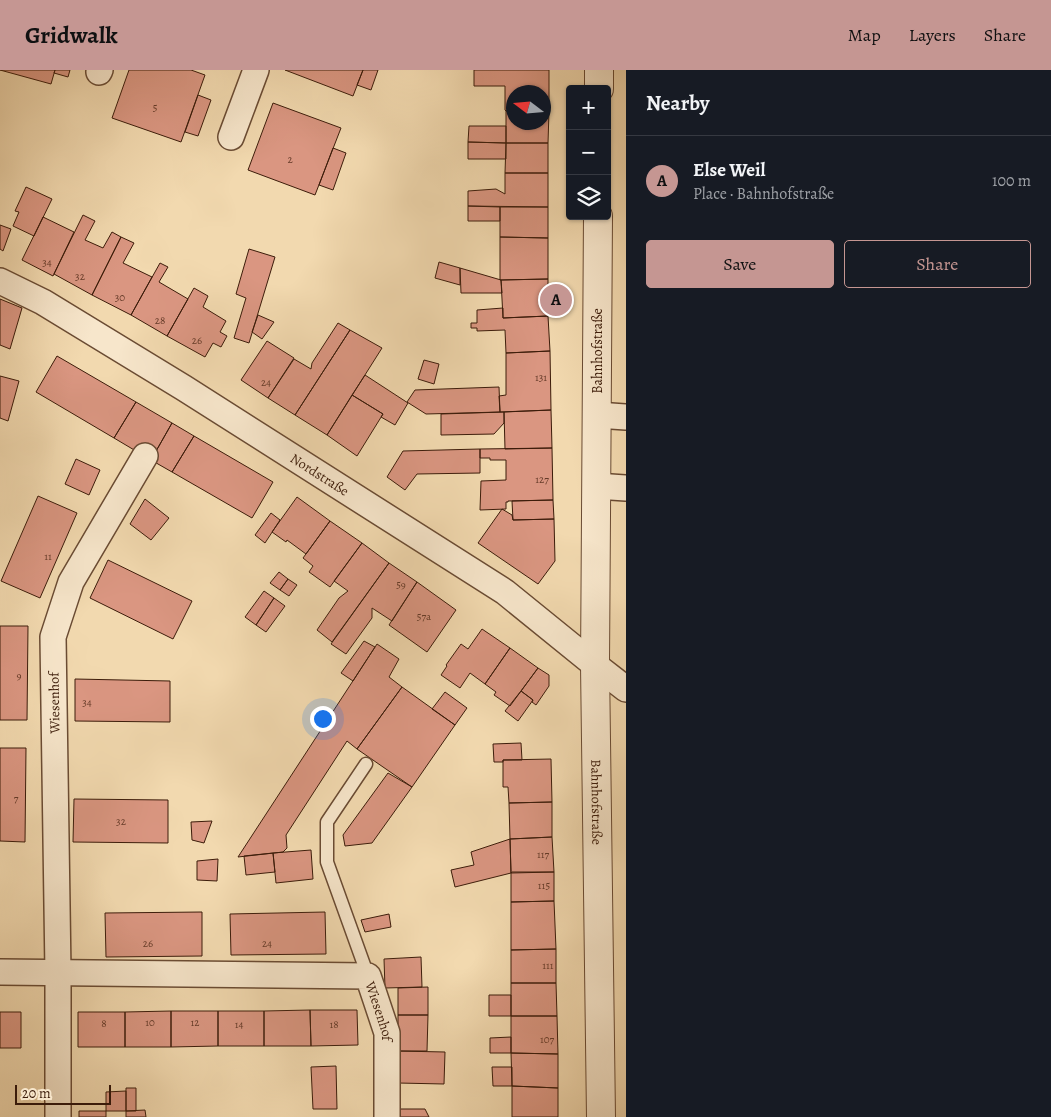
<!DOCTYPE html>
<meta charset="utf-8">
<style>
:root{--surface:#171b24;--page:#242831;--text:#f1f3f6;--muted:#9ea1a6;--line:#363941;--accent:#c59692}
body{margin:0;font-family:Alegreya,serif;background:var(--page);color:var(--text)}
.controls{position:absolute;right:15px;top:15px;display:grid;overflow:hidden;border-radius:5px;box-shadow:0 1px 4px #0004}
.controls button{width:45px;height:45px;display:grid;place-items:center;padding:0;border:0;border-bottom:1px solid var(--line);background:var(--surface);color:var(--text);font:25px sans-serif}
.compass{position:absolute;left:506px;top:15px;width:45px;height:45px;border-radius:50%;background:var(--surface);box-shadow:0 1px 4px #0004;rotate:286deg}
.scale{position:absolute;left:15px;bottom:12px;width:96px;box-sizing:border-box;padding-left:5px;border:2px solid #3c1c0a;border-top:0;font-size:14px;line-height:18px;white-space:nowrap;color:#3c1c0a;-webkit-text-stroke:4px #f7e6cb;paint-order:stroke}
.you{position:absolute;left:322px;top:648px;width:18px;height:18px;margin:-12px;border:4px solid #fff;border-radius:50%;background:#1a73e8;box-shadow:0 0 0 8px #1a73e833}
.badge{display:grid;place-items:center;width:32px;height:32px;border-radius:50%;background:var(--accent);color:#111;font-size:16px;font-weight:700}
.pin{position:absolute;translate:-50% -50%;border:2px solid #fff;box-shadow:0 1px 5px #0006}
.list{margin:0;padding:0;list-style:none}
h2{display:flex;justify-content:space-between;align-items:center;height:65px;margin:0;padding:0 20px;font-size:21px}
h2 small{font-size:16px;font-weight:400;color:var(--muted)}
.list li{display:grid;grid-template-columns:32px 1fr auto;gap:15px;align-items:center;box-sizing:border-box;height:90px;padding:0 20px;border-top:1px solid var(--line)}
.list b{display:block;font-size:19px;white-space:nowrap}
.list p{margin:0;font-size:16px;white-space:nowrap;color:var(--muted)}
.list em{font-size:16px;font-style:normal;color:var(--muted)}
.actions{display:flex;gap:10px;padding:15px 20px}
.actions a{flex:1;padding:11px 0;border:1px solid var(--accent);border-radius:5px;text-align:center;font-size:18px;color:var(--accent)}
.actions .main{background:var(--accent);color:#111}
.icon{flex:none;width:28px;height:28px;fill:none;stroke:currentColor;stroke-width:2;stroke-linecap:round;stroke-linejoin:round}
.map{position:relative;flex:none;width:626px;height:1047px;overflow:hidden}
header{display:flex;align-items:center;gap:30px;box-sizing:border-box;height:70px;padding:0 25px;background:var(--accent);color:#111}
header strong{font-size:24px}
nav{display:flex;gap:28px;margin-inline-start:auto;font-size:18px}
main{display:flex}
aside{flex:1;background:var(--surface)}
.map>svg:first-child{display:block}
.building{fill:#da9681;stroke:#3c1c0a}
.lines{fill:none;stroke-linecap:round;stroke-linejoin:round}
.service-casing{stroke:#6a4b33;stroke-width:15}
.minor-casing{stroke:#6a4b33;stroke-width:28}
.tertiary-casing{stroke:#6a4b33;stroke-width:30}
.service{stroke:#f7e6cb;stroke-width:12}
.minor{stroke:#f7e6cb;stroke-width:25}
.tertiary{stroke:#f7e6cb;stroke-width:28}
.labels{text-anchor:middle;stroke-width:4.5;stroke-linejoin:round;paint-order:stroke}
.number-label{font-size:11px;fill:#643a28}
.street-label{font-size:14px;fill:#3c1c0a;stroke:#f7e6cb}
</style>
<header>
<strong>Gridwalk</strong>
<nav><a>Map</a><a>Layers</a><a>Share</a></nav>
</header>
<main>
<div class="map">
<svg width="626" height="1047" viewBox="0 0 626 1047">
<rect width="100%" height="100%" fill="#f2d9af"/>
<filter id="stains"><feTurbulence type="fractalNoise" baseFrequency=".004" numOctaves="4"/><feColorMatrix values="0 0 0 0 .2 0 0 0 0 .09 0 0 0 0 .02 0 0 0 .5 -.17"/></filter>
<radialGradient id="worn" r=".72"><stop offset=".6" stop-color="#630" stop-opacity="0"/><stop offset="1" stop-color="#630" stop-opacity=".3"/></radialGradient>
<path class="building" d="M 0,0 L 55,0 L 51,14 Z
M 55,0 L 70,0 L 68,7 L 54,3 Z
M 129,0 L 191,0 L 205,5 L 181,72 L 112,48 Z
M 285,0 L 363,0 L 353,26 Z
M 363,0 L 378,0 L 371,20 L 357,15 Z
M 474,0 L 549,0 L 549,41 L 544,41 L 544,22 L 514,22 L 514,41 L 506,41 L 505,40 L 505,16 L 474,16 Z
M 198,25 L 211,30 L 198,66 L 185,62 Z
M 273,33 L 341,58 L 315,125 L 248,100 Z
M 506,41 L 514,41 L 514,52 L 544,52 L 544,41 L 549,41 L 548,73 L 506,73 Z
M 469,56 L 506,56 L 506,73 L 468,72 Z
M 468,72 L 506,73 L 506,89 L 468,89 Z
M 506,73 L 548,73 L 548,103 L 505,103 Z
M 333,78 L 346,83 L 333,120 L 319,115 Z
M 505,103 L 548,103 L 548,137 L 468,136 L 468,121 L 496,119 L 505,124 Z
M 26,117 L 52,129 L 34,166 L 13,156 L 19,142 L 15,141 Z
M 468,136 L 500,137 L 500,151 L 468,151 Z
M 500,137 L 548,137 L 548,168 L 500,167 Z
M 83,145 L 95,151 L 85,170 L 103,178 L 112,162 L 121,167 L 92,225 L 54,204 Z
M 43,147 L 74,162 L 53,206 L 22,190 Z
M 0,155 L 11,159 L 3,181 L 0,179 Z
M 121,167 L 134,173 L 123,193 L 152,207 L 131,245 L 92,225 Z
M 500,167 L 548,168 L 548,209 L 500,210 Z
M 249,179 L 275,187 L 249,273 L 234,268 L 246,228 L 236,224 Z
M 439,192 L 460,198 L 460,215 L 435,208 Z
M 160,193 L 168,197 L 159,212 L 188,229 L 167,266 L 131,245 Z
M 460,198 L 501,210 L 502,223 L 461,223 Z
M 548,209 L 548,246 L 503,248 L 501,210 Z
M 194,218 L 208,226 L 203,237 L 226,251 L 220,262 L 227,266 L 221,277 L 213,273 L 205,287 L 167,266 Z
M 0,229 L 22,238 L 10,279 L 0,275 Z
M 503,238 L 503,248 L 548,246 L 550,281 L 506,283 L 505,260 L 477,261 L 477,258 L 471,258 L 471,253 L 477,253 L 477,240 Z
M 258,245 L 274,252 L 262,269 L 252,262 Z
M 338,253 L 350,260 L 295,345 L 268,328 L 294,289 L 311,299 L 312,293 Z
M 350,260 L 382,278 L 327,365 L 295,345 Z
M 267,271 L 294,288 L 268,328 L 241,310 Z
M 550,281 L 551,340 L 500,342 L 499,326 L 506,325 L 506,283 Z
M 57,286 L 136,332 L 114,368 L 36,322 Z
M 424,290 L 439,294 L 434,314 L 418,309 Z
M 365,305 L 408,333 L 395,355 L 381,347 L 383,344 L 352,325 Z
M 0,306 L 19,311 L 8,351 L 0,348 Z
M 499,317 L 500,342 L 426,344 L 407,332 L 415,320 Z
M 352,325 L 383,344 L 357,386 L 327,365 Z
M 136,332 L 172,353 L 151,390 L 114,368 Z
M 551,340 L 552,378 L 505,379 L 504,342 Z
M 504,342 L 504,353 L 494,364 L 441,365 L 441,344 Z
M 172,353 L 194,366 L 172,402 L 151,390 Z
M 194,366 L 273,412 L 252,448 L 172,402 Z
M 552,378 L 553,430 L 508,431 L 508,432 L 506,432 L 506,439 L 480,440 L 481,411 L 506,410 L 506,390 L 490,390 L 490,388 L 480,388 L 480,379 Z
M 480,379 L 480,403 L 417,404 L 405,420 L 387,407 L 403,381 Z
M 76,389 L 100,400 L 89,425 L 65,414 Z
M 38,426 L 77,443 L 40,528 L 1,511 Z
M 297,427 L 330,451 L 306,484 L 287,470 L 286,472 L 272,462 Z
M 145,429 L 169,448 L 151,470 L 130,454 Z
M 553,430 L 554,449 L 513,450 L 512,431 Z
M 502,439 L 512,445 L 513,450 L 554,449 L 555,491 L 538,514 L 478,473 Z
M 271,443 L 280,450 L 265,473 L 255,465 Z
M 330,451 L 362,473 L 330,517 L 309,502 L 313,496 L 303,488 Z
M 362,473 L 389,493 L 332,572 L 317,560 L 339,528 L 348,521 L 334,511 Z
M 108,490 L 192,531 L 173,569 L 90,528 Z
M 389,493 L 417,512 L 392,551 L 372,538 L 372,548 L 346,584 L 331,574 Z
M 279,502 L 288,509 L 280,520 L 270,513 Z
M 288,509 L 297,515 L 289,526 L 280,520 Z
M 417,512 L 456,540 L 427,582 L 389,555 Z
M 264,521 L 274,528 L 256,555 L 245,547 Z
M 274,528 L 285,536 L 266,562 L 256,555 Z
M 0,556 L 28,556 L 27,650 L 0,650 Z
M 482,559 L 510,578 L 485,614 L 470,603 L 460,618 L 441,605 L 447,596 L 446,595 L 461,574 L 468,579 Z
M 364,571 L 375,577 L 353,611 L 341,603 Z
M 377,574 L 399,589 L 389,607 L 402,617 L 357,679 L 347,671 L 286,765 L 287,778 L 283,782 L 238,787 Z
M 510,578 L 538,598 L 510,636 L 494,625 L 496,622 L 485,614 Z
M 538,598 L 549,605 L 549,616 L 536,635 L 532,632 L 533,630 L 521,621 Z
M 75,609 L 170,611 L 170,652 L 75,651 Z
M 402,617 L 455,655 L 412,717 L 357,679 Z
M 521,621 L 533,630 L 518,651 L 505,641 Z
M 445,622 L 467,638 L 455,655 L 432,639 Z
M 521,673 L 522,690 L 503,690 L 503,692 L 494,692 L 493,674 Z
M 0,678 L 26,678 L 25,772 L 0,771 Z
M 551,689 L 552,732 L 509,733 L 508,717 L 503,717 L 503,690 Z
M 388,703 L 412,717 L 372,773 L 345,776 L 343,765 Z
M 74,729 L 168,730 L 168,773 L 73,772 Z
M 552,732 L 552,767 L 510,769 L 509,733 Z
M 212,751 L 204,773 L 192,770 L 191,752 Z
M 552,767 L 554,802 L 511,803 L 510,769 Z
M 510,769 L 511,803 L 455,817 L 451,800 L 474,795 L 471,782 Z
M 311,780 L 313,809 L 276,813 L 273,783 Z
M 273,783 L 275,802 L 246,805 L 244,786 Z
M 218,789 L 217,811 L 197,810 L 197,791 Z
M 512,802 L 554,802 L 554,831 L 511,832 L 511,803 Z
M 554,831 L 556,879 L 511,880 L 511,832 Z
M 202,842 L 202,886 L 106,887 L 105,843 Z
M 325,842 L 326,884 L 231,885 L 230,844 Z
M 389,844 L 391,857 L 365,862 L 361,850 Z
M 556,879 L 556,913 L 511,913 L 511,880 Z
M 421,887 L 422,917 L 385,918 L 384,889 Z
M 511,913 L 556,913 L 557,946 L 511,946 Z
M 428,917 L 428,945 L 398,945 L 398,918 Z
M 489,925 L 511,925 L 511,946 L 489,946 Z
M 310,940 L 311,976 L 264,976 L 264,941 Z
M 310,940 L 357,940 L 358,975 L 311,976 Z
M 171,941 L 218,941 L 218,976 L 171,977 Z
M 171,941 L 171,977 L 125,977 L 125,942 Z
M 218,941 L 264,941 L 264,976 L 218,976 Z
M 0,942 L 21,942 L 21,978 L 0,978 Z
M 78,942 L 125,942 L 125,977 L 78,977 Z
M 398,945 L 428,945 L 427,981 L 398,981 Z
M 511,946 L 557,946 L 558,984 L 511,983 Z
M 511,967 L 511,983 L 490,983 L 490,968 Z
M 398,981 L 445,982 L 444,1014 L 398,1013 Z
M 511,983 L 558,984 L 558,1018 L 512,1016 Z
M 336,996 L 337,1039 L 313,1039 L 311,997 Z
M 492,997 L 512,997 L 512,1016 L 493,1016 Z
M 512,1016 L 558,1018 L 558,1047 L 512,1047 Z
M 126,1018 L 136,1018 L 136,1041 L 126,1041 Z
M 126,1021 L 126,1041 L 106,1041 L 106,1022 Z
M 399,1039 L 425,1039 L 429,1047 L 399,1047 Z
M 145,1040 L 146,1047 L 126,1047 L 126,1041 Z
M 79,1041 L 106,1041 L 106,1047 L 79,1047 Z"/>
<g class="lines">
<g class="service-casing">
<path id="service" d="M 366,694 L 327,752 L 327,792 L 368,906"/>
</g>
<g class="minor-casing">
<g id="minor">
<path d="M 99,2 L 100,0"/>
<path d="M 231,67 L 256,0"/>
<path id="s1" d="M 0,211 L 43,232 L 184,318 L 505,522 L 595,595 L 626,619"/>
<path d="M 597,345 L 626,347"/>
<path d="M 596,416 L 626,418"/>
<path id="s2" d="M 0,902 L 368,906 L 387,963 L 387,1047"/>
<path d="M 58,1047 L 58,903 L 53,567 L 71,512 L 145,386"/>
</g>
</g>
<g class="tertiary-casing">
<g id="tertiary">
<path d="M 599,19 L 599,0"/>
<path id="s3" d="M 598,146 L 595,595 L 601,1047"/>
</g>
</g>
<use href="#service" class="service"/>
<use href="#minor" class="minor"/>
<use href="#tertiary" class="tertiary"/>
</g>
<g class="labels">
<g class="number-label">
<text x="155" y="41">5</text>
<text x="290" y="93">2</text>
<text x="47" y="196">34</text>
<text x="80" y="210">32</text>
<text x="120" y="231">30</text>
<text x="160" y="254">28</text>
<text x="197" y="274">26</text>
<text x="541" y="311">131</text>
<text x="266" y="316">24</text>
<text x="542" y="413">127</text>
<text x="48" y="490">11</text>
<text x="401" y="518">59</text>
<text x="424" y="550">57a</text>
<text x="19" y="609">9</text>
<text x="87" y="636">34</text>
<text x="16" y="732">7</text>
<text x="121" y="755">32</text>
<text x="543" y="788">117</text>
<text x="544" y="819">115</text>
<text x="148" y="877">26</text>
<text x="267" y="877">24</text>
<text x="548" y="899">111</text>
<text x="150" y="956">10</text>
<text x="195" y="956">12</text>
<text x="104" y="957">8</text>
<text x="239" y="958">14</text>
<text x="334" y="958">18</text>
<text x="547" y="973">107</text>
</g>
<g class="street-label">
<text transform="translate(597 281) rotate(-90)" y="5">Bahnhofstraße</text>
<text dy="5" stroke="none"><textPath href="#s1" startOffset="374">Nordstraße</textPath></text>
<text transform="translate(54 633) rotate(-91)" y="5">Wiesenhof</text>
<text dy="5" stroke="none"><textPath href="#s3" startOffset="586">Bahnhofstraße</textPath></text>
<text dy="5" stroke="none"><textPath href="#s2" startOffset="405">Wiesenhof</textPath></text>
</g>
</g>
<rect width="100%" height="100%" filter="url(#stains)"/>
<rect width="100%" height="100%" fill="url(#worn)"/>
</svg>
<div class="controls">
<button>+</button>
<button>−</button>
<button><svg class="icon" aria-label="layers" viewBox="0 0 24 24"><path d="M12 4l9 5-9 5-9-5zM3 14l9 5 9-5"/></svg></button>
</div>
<svg class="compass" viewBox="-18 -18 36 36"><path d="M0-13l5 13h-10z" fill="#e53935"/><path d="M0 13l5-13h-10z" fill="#9ea1a6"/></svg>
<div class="scale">20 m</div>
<div class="you"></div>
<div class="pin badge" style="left:556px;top:230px">A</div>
</div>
<aside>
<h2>Nearby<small></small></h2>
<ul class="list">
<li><span class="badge">A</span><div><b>Else Weil</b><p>Place · Bahnhofstraße</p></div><em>100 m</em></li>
</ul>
<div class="actions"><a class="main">Save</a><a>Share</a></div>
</aside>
</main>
